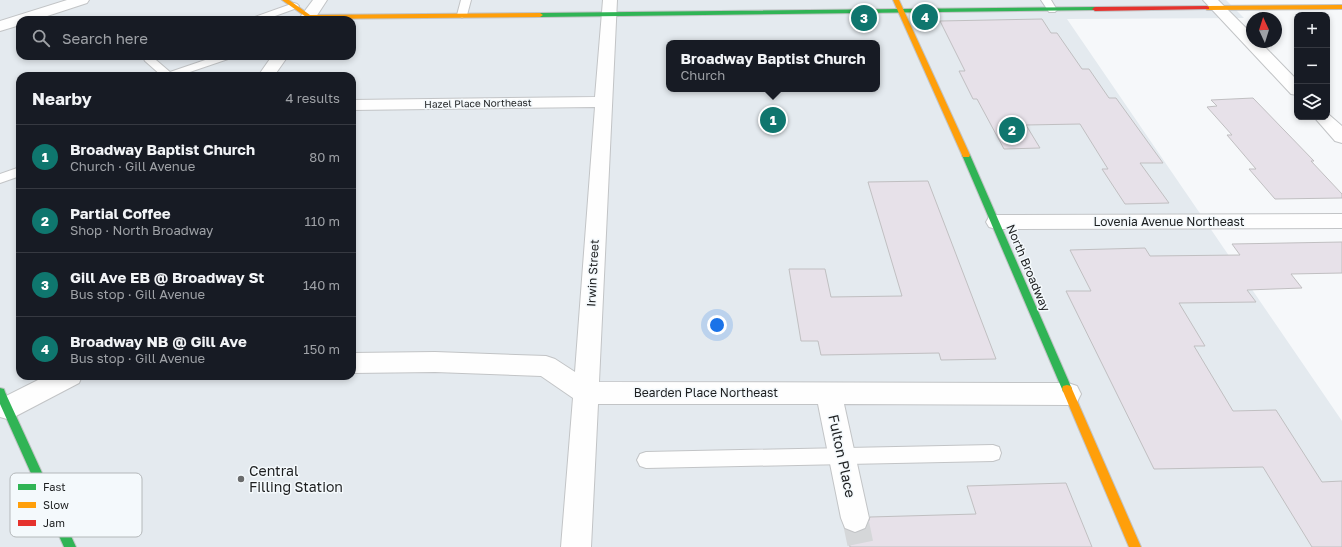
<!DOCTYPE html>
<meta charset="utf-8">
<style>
:root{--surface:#171b24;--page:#242831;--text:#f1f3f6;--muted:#9ea1a6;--line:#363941;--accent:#0f766e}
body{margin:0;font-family:"Golos Text",sans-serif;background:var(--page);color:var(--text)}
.controls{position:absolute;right:12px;top:12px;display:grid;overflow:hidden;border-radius:8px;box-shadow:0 2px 6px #0003}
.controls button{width:36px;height:36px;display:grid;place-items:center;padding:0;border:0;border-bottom:1px solid var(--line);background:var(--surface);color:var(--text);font:20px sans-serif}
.compass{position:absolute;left:1246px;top:12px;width:36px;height:36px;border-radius:50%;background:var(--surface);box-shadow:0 2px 6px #0003;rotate:356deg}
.you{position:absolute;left:717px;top:325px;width:14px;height:14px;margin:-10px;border:3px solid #fff;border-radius:50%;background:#1a73e8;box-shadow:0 0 0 6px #1a73e833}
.badge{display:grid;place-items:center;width:26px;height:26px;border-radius:50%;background:var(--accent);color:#fff;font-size:13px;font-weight:700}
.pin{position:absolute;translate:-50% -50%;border:2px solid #fff;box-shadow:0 1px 4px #0006}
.popup{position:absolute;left:666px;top:40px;width:214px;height:52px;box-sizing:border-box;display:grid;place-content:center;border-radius:8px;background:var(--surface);filter:drop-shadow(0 1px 3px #0005);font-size:13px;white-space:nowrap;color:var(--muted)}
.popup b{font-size:15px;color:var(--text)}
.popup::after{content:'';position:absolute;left:50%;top:100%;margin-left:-8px;border:8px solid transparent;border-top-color:var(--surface)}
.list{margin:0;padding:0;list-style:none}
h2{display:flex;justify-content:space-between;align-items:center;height:52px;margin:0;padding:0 16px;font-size:17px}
h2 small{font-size:13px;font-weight:400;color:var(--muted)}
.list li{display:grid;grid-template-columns:26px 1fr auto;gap:12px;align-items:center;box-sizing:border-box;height:64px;padding:0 16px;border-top:1px solid var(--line)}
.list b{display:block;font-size:15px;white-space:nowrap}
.list p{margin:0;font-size:13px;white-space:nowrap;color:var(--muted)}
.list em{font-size:13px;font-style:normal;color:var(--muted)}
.icon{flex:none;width:22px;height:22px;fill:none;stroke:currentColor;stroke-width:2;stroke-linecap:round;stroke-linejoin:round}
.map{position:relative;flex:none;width:1342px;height:547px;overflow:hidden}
.search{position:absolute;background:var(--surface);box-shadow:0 2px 6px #0003;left:16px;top:16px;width:340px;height:44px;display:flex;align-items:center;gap:10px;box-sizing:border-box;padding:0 14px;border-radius:12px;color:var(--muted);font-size:15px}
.panel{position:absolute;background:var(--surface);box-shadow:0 2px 6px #0003;left:16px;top:72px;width:340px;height:308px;border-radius:12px}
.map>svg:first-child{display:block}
.built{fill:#e4eaef;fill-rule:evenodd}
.building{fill:#e7e1e9;stroke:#c0bfc1}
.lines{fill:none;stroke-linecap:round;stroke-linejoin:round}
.street-tunnel{stroke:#d5d7d9;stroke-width:26;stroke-dasharray:26 13;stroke-linecap:butt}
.lane-casing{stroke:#c2c4c6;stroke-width:2}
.street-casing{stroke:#c2c4c6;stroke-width:2}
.fast-casing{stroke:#c2c4c6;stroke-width:2}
.slow-casing{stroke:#c2c4c6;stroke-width:2}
.jam-casing{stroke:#c2c4c6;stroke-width:2}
.lane{fill:#fefefe;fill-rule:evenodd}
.street{fill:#fefefe;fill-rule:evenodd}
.fast{fill:#30b455;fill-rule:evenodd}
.slow{fill:#ff9f0a;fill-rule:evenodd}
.jam{fill:#e5322d;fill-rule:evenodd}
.poi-dot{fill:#696b6c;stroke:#f4f9fc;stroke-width:1.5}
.labels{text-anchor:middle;stroke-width:3;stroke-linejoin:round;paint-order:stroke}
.far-street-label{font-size:10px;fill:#1d1f20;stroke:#f4f9fc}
.street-label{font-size:12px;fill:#1d1f20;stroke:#f4f9fc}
.near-street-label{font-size:14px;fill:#1d1f20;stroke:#f4f9fc}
.near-poi-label{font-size:14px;fill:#1d1f20;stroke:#f4f9fc;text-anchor:start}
.key{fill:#f4f9fc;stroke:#b4b8ba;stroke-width:1}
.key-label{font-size:11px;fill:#1d1f20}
</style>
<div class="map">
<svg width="1342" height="547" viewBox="0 0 1342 547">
<rect width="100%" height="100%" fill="#f6f8fa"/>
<path class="built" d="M 0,0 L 1226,0 L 1244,18 L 1067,19 L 1342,421 L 1342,547 L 0,547 ZM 20,20 L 352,20 L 352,56 L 20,56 ZM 669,43 L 877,43 L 877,89 L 669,89 ZM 20,76 L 352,76 L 352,376 L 20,376 Z"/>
<path class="building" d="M 1042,19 L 1051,33 L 1057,33 L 1082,69 L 1089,69 L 1109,98 L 1116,98 L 1163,163 L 1140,163 L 1169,203 L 1125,204 L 1102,169 L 1108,169 L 1080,124 L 1026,125 L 1040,148 L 1004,149 L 977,99 L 973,99 L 959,71 L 965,71 L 940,21 Z
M 1253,98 L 1314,161 L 1311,161 L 1342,194 L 1342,198 L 1275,199 L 1249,169 L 1256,169 L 1227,135 L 1232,135 L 1207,107 L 1217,106 L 1211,100 Z
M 928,181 L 996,359 L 941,360 L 939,353 L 821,355 L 818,341 L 801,341 L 789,269 L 825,269 L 831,297 L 902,296 L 868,182 Z
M 1342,242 L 1342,273 L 1291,274 L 1302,288 L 1247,290 L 1256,302 L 1179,303 L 1205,346 L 1194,346 L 1233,411 L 1276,410 L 1322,482 L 1342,481 L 1342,547 L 1312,547 L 1263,467 L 1154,469 L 1066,291 L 1091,291 L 1070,250 L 1145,248 L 1150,256 L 1240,255 L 1232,244 Z
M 1066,483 L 1092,547 L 850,547 L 847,530 L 856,533 L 866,529 L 870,517 L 976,514 L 967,486 Z"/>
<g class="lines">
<path class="street-tunnel" d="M 855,518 L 861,547"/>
<g class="lane-casing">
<path id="lane" d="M 461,0 L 471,0 L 467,15 L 462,18 L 457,15 Z
M 1041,0 L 1051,0 L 1057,10 L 1055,12 L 1049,12 Z
M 294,3 L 297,4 L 299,6 L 297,8 L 264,20 L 250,20 L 252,18 Z
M 147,56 L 161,56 L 156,60 L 170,72 L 217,56 L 232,56 L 231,58 L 178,76 L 162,76 L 145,61 L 144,59 Z
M 20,167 L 20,176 L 0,183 L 0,174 Z
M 993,445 L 999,447 L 1001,453 L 999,459 L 993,461 L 646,468 L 640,466 L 637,460 L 640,454 L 646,452 Z"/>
</g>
<g class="street-casing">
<path id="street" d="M 67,0 L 89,0 L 87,3 L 35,20 L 20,20 L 20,25 L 0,31 L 0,21 Z
M 313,0 L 327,0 L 314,20 L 298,20 Z
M 603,0 L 617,0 L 599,382 L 1068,383 L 1077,386 L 1081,394 L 1077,402 L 1068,405 L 844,404 L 869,518 L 865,528 L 855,532 L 845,528 L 841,518 L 818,404 L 598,404 L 591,547 L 561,547 L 573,398 L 541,376 L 435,372 L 352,373 L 352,353 L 435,352 L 546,356 L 555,359 L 575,372 L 595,107 L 352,110 L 352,100 L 595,97 Z
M 1203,0 L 1218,0 L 1252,34 L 1252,42 L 1260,42 L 1297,80 L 1297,95 L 1291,94 Z
M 272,56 L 288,56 L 274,76 L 258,76 Z
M 1327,113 L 1342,126 L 1342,143 L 1335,141 L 1314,117 L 1327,117 Z
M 1342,214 L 1342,228 L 996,229 L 989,227 L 986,222 L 989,217 L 996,215 Z
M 46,376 L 82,376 L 79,383 L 16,416 L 7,419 L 0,417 L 0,399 Z"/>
</g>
<g class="fast-casing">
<path id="fast" d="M 1095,7 L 1097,8 L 1097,10 L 540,17 L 537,15 L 540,13 Z
M 966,152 L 970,155 L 1072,389 L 1071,392 L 1067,393 L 1063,392 L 1062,389 L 962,155 Z
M 0,388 L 4,389 L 5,392 L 76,547 L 64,547 L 0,404 Z"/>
</g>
<g class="slow-casing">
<path id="slow" d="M 282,0 L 289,0 L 310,15 L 540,13 L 543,15 L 540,17 L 309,19 Z
M 893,0 L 899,0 L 970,155 L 969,157 L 963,157 L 962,155 Z
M 1342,5 L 1342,9 L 1207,10 L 1204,8 L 1207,6 Z
M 1067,385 L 1071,386 L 1072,389 L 1141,547 L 1129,547 L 1062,389 L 1063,386 Z"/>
</g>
<g class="jam-casing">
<path id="jam" d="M 1207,6 L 1209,7 L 1209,9 L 1095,11 L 1092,9 L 1095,7 Z"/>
</g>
<use href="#lane" class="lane"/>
<use href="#street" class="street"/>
<use href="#fast" class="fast"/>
<use href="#slow" class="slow"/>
<use href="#jam" class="jam"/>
</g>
<circle class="poi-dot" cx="241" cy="479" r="4"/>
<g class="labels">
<g class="far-street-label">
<text transform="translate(478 103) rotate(-1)" y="4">Hazel Place Northeast</text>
</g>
<g class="street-label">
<text x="1169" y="226">Lovenia Avenue Northeast</text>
<text transform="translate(1028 268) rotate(67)" y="4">North Broadway</text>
<text transform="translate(593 273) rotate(-87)" y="4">Irwin Street</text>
<text x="706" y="397">Bearden Place Northeast</text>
</g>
<g class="near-street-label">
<text transform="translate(842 456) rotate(78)" y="5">Fulton Place</text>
</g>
<g class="near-poi-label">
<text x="249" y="476">Central<tspan x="249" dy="16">Filling Station</tspan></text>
</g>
</g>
<rect x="10" y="473" width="132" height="64" rx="6" class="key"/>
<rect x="18" y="484" width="18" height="6" fill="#30b455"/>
<rect x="18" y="502" width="18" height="6" fill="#ff9f0a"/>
<rect x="18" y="520" width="18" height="6" fill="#e5322d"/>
<g class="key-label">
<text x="43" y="491">Fast</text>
<text x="43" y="509">Slow</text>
<text x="43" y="527">Jam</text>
</g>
</svg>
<div class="controls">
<button>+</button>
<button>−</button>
<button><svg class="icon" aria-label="layers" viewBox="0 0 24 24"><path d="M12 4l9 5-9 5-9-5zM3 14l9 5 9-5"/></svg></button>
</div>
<svg class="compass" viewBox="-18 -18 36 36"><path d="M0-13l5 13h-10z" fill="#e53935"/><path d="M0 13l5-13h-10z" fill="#9ea1a6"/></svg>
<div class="you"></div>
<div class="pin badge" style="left:773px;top:120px">1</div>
<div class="popup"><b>Broadway Baptist Church</b>Church</div>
<div class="pin badge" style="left:1012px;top:130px">2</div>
<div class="pin badge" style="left:864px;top:18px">3</div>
<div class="pin badge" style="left:925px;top:17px">4</div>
<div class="search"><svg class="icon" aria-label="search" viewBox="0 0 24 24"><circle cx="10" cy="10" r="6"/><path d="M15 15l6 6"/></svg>Search here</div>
<section class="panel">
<h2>Nearby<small>4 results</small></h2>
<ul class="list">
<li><span class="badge">1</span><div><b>Broadway Baptist Church</b><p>Church · Gill Avenue</p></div><em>80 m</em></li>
<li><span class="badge">2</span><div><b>Partial Coffee</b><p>Shop · North Broadway</p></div><em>110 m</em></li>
<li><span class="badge">3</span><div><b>Gill Ave EB @ Broadway St</b><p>Bus stop · Gill Avenue</p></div><em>140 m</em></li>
<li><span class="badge">4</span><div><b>Broadway NB @ Gill Ave</b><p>Bus stop · Gill Avenue</p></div><em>150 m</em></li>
</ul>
</section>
</div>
